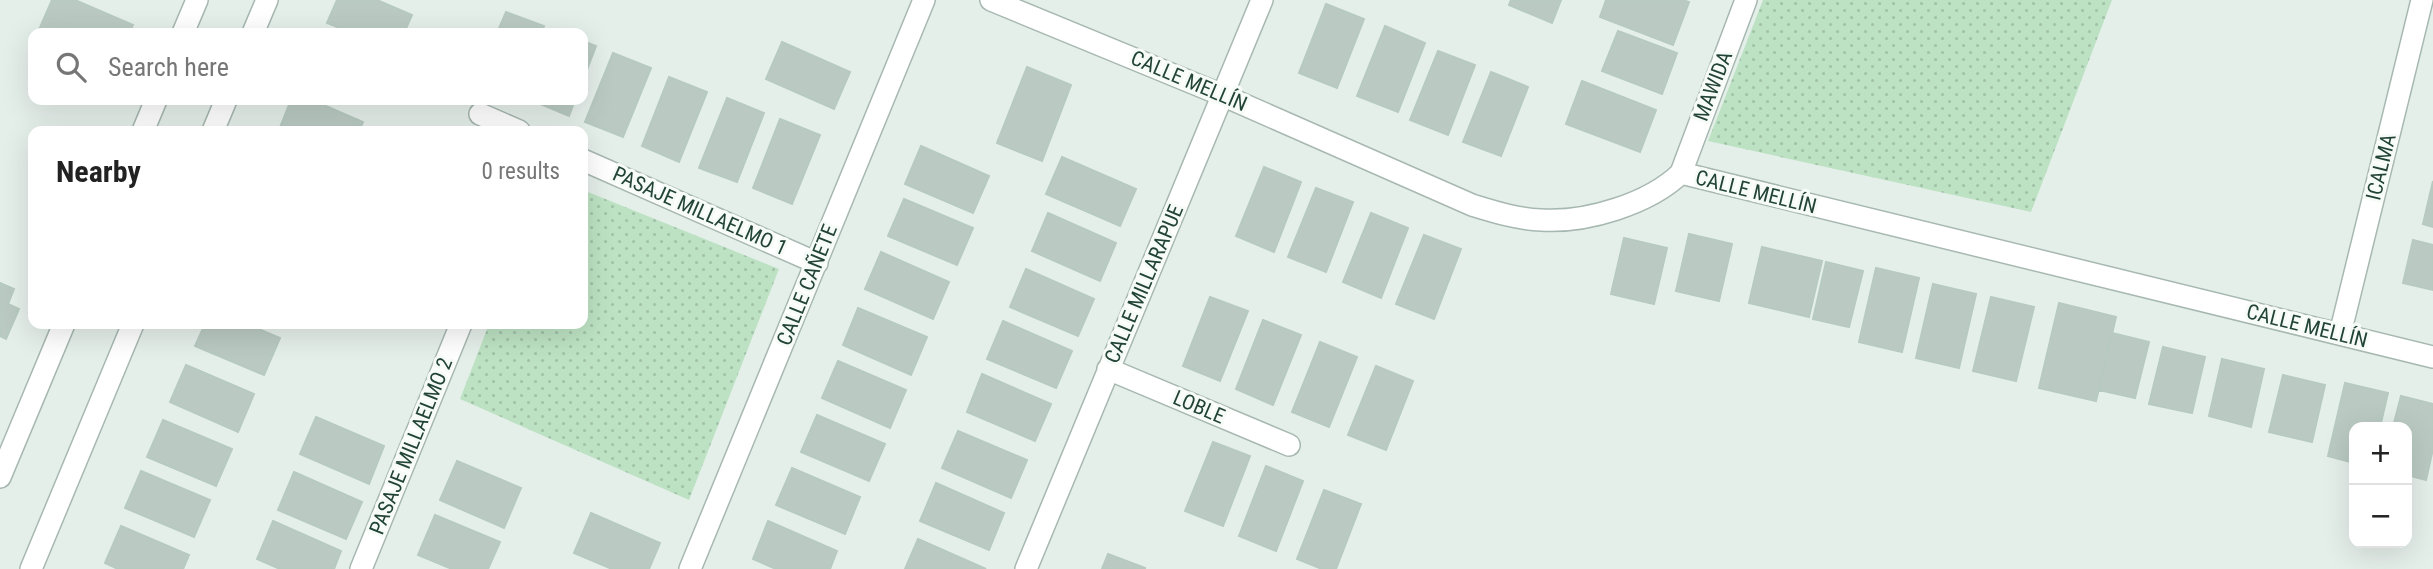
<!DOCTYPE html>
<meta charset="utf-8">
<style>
:root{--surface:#fff;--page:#f2f2f2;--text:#222;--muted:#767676;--line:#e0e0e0}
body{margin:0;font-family:"Roboto Condensed",sans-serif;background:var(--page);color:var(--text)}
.controls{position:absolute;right:21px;bottom:21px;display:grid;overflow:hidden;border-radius:14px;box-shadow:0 7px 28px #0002}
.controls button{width:63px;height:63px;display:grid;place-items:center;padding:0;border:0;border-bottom:2px solid var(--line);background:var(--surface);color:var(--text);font:35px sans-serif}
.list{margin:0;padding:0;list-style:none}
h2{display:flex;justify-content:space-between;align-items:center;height:91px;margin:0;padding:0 28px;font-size:30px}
h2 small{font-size:23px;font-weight:400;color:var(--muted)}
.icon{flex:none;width:38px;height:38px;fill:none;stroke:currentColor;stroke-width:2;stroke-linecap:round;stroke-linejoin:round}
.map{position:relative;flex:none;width:2433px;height:569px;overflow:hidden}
.search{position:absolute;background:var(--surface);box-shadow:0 7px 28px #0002;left:28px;top:28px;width:560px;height:77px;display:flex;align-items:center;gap:18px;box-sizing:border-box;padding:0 24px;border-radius:14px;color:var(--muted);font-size:26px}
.panel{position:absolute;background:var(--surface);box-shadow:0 7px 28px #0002;left:28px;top:126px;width:560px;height:203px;border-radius:14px}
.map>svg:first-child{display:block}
.park{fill:url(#park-dots)}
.building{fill:#bacac2;stroke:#b7cac0;stroke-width:2}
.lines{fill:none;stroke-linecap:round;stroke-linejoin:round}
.minor-casing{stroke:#a7b8b1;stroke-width:24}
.minor{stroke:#fff;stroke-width:21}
.labels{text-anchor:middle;stroke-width:6;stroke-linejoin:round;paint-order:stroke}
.street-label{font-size:21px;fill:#224337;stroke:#f6fbf8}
</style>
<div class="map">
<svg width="2433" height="569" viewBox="0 0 2433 569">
<defs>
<pattern id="park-dots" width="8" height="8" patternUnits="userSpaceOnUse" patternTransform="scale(1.75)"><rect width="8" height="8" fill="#bde2c3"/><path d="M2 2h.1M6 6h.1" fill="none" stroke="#a2c3a8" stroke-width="1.8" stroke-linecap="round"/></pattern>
</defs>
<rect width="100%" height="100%" fill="#e5efea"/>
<path class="park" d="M 1763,0 L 2112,0 L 2031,212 L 1708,141 Z
M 583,190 L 779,269 L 689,500 L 460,399 L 489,324 L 583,324 Z"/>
<path class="building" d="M 52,0 L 75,0 L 133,25 L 129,33 L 42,33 L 38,32 Z
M 337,0 L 377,0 L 412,15 L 404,33 L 352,33 L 327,23 Z
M 1511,0 L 1561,0 L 1552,23 L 1509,5 Z
M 1606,0 L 1683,0 L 1689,2 L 1673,45 L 1600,17 Z
M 1326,4 L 1364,19 L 1337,88 L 1299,73 Z
M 506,12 L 544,26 L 541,33 L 497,33 Z
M 1385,26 L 1425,43 L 1398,112 L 1357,96 Z
M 1618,31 L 1677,53 L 1662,94 L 1602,71 Z
M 583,41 L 596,46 L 583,80 Z
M 782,42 L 850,72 L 834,109 L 766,79 Z
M 1438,51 L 1475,65 L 1448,135 L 1410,120 Z
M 613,53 L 651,68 L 623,137 L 585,122 Z
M 1027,67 L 1071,85 L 1042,161 L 997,143 Z
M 1491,72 L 1528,87 L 1501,156 L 1463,142 Z
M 669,77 L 707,92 L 679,162 L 642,146 Z
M 1582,81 L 1656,110 L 1640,152 L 1566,124 Z
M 727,98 L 764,113 L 737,182 L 699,168 Z
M 291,100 L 312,100 L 363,122 L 359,131 L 282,131 L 279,130 Z
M 531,100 L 575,100 L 569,116 Z
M 780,119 L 820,135 L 792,204 L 753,188 Z
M 921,146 L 989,176 L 973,213 L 905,184 Z
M 1062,157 L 1136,189 L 1120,226 L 1046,194 Z
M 1264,167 L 1301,182 L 1274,252 L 1236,236 Z
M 2433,181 L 2433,227 L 2423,224 Z
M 1316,188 L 1353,202 L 1326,272 L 1288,257 Z
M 904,199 L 973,228 L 957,265 L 888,236 Z
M 1048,213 L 1116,243 L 1100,281 L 1032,251 Z
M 1371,213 L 1408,228 L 1381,298 L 1343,282 Z
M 1689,234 L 1732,244 L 1719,301 L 1676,291 Z
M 1424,235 L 1461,249 L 1434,319 L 1396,304 Z
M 1624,238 L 1667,248 L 1654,304 L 1611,294 Z
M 2413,240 L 2433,245 L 2433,290 L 2403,283 Z
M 1762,247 L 1822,261 L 1809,317 L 1749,303 Z
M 881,252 L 949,282 L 933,319 L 865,289 Z
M 1826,262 L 1863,271 L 1849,327 L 1813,319 Z
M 1876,268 L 1919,278 L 1902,352 L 1859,342 Z
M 1026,269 L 1094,299 L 1078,336 L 1010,307 Z
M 0,283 L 14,289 L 8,304 L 19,309 L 6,339 L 0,336 Z
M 1933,284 L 1976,294 L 1959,368 L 1916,358 Z
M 1210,297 L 1248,311 L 1220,381 L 1183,366 Z
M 1991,297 L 2034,307 L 2016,381 L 1973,371 Z
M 2059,303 L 2116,317 L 2096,401 L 2039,388 Z
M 858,308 L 927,337 L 911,375 L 843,345 Z
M 1263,320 L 1301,335 L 1273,405 L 1236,389 Z
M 1003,321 L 1072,351 L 1056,388 L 987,359 Z
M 205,324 L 247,324 L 280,338 L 264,375 L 195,346 Z
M 2112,333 L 2149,342 L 2135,398 L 2099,390 Z
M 1320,342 L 1357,357 L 1329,427 L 1292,412 Z
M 2163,347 L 2205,357 L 2192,413 L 2149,404 Z
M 2222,359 L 2264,369 L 2251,427 L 2209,416 Z
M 838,361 L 906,390 L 890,428 L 822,398 Z
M 186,365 L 254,394 L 238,432 L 170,402 Z
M 1376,366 L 1413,381 L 1386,450 L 1348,435 Z
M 982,374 L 1051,404 L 1035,441 L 967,412 Z
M 2283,375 L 2325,385 L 2312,442 L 2269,432 Z
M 2345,383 L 2388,393 L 2380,427 L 2354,427 L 2354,463 L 2328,456 Z
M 2401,396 L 2433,404 L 2433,449 L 2426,480 L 2407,475 L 2407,427 L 2393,427 Z
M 817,415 L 885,444 L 869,481 L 801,452 Z
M 316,417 L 384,446 L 369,484 L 300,454 Z
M 163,420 L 232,449 L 216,486 L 147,457 Z
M 958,431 L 1027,460 L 1011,498 L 942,468 Z
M 1213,442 L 1250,456 L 1223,526 L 1185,511 Z
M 457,461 L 521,488 L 504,528 L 440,500 Z
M 1266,466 L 1303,481 L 1276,551 L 1239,536 Z
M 792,468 L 860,497 L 845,534 L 776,505 Z
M 141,471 L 210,500 L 194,537 L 125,508 Z
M 294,472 L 362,502 L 346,539 L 278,510 Z
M 936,483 L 1004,513 L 989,550 L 920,521 Z
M 1324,490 L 1361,504 L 1336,569 L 1322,569 L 1297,559 Z
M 591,513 L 660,543 L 649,569 L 612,569 L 574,553 Z
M 435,515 L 500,542 L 488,569 L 452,569 L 418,555 Z
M 273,521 L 341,551 L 334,569 L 280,569 L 257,559 Z
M 768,521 L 837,551 L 830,569 L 776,569 L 753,559 Z
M 121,526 L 189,555 L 183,569 L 118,569 L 105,563 Z
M 918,539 L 986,569 L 905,569 Z
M 1108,554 L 1145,568 L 1145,569 L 1102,569 Z"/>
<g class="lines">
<g class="minor-casing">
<path id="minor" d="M 991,0 L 1222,95 L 1472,205 C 1495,212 1517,219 1541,220 C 1586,223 1649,204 1681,173 L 1746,0
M 183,33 L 197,0
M 253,33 L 267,0
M 480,114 L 519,131
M 143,131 L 156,100
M 213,131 L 226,100
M 583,160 L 817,263
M 1681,173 L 2433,357
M 2340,334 L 2422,0
M 1108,369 L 1289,445
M 0,477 L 64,324
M 31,569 L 133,324
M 361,569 L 461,324
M 690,569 L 924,0
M 1026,569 L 1262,0"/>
</g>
<use href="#minor" class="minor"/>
</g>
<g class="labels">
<g class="street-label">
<text transform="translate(1189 81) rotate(23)" y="7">CALLE MELLÍN</text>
<text transform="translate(1713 86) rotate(-69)" y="7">MAWIDA</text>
<text transform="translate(2381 167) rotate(-76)" y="7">ICALMA</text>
<text transform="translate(1756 192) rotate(14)" y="7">CALLE MELLÍN</text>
<text transform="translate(700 211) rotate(24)" y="7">PASAJE MILLAELMO 1</text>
<text transform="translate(1144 284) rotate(-67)" y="7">CALLE MILLARAPUE</text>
<text transform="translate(807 285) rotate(-68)" y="7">CALLE CAÑETE</text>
<text transform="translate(2307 326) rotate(14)" y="7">CALLE MELLÍN</text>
<text transform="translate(1199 407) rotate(23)" y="7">LOBLE</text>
<text transform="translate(411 446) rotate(-68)" y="7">PASAJE MILLAELMO 2</text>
</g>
</g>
</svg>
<div class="controls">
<button>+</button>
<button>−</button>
</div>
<div class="search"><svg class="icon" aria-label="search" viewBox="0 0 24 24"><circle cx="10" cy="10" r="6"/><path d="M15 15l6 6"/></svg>Search here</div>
<section class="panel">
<h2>Nearby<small>0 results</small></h2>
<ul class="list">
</ul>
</section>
</div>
